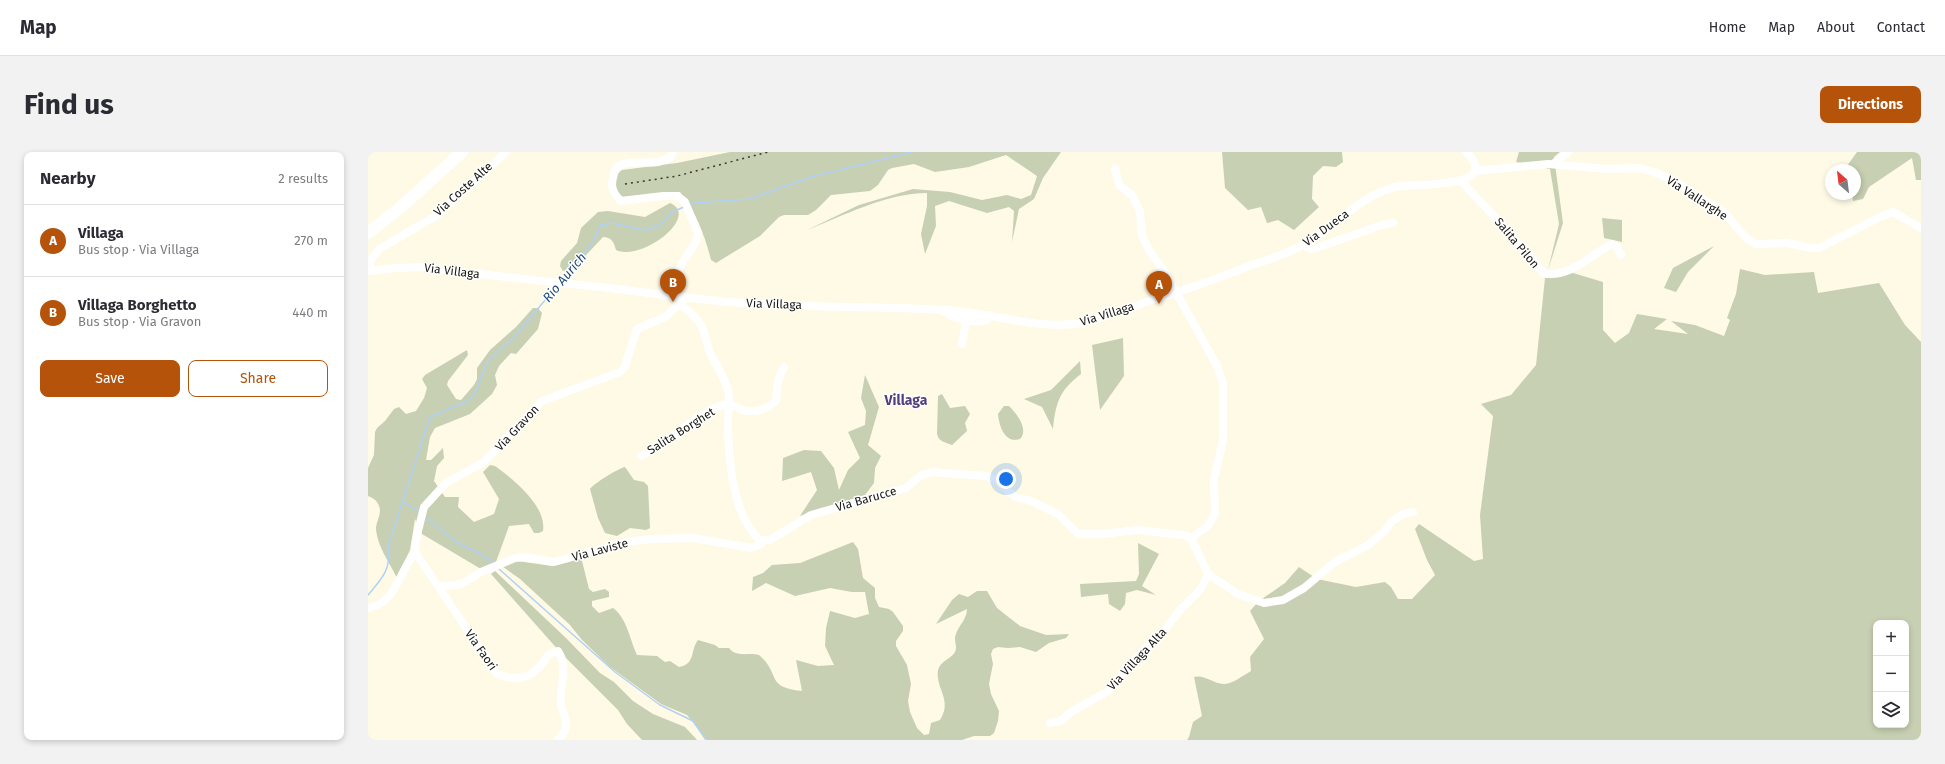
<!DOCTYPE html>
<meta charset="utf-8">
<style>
:root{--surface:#fff;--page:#f2f2f3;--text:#2b2b33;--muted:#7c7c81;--line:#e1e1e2;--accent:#b45309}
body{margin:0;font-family:"Fira Sans",sans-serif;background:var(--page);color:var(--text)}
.controls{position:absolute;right:12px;bottom:12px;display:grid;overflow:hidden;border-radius:8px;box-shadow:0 2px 6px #0003}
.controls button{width:36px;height:36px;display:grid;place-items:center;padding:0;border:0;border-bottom:1px solid var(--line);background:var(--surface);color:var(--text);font:20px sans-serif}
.compass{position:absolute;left:1457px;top:12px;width:36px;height:36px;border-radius:50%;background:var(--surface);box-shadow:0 2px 6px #0003;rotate:332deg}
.you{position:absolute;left:638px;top:327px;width:14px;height:14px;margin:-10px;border:3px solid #fff;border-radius:50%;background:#1a73e8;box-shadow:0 0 0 6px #1a73e833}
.badge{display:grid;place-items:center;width:26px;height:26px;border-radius:50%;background:var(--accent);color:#fff;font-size:13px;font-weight:700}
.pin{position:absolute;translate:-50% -33px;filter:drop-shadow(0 1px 2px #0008)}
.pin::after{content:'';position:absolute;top:21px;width:14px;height:12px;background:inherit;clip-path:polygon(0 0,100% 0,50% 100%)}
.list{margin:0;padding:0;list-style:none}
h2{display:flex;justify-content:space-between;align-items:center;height:52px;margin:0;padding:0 16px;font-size:17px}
h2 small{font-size:13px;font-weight:400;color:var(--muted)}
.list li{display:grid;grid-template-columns:26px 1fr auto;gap:12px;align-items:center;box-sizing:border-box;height:72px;padding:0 16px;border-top:1px solid var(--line)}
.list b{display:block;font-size:15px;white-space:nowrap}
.list p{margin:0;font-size:13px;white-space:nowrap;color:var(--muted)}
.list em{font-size:13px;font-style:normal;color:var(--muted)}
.actions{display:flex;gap:8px;padding:12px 16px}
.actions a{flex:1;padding:9px 0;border:1px solid var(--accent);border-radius:8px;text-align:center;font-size:14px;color:var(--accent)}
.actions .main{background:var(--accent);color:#fff}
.icon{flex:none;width:22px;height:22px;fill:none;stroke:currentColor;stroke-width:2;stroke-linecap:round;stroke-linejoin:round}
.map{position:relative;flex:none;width:1553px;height:588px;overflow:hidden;border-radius:8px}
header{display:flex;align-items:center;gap:24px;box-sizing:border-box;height:56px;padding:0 20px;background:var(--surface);border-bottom:1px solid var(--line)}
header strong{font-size:19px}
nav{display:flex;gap:22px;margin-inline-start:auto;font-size:14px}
.intro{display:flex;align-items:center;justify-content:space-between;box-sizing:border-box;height:96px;padding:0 24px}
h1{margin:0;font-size:28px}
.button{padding:10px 18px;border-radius:8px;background:var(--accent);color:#fff;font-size:14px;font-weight:700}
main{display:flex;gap:24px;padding:0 24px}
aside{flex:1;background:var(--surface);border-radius:8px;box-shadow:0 2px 6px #0003}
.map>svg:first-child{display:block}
.green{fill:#c7d0b2;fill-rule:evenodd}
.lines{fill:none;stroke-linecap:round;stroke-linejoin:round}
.stream{stroke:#b1d1f6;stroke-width:1.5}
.minor{stroke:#fff;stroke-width:8}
.highway{stroke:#fff;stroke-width:12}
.rail{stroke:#39382f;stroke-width:1.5;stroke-dasharray:2 4;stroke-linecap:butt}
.labels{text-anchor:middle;stroke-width:3;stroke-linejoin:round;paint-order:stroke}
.street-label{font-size:12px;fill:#16150e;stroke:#fff}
.water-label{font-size:13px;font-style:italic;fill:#1e4978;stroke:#fff}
.quarter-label{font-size:14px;font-weight:bold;fill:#533f7c;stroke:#fff}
</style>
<header>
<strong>Map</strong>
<nav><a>Home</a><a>Map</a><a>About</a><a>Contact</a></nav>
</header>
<div class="intro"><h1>Find us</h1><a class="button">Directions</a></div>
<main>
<aside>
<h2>Nearby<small>2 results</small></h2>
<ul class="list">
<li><span class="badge">A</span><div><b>Villaga</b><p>Bus stop · Via Villaga</p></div><em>270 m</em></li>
<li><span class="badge">B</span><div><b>Villaga Borghetto</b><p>Bus stop · Via Gravon</p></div><em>440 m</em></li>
</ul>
<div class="actions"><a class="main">Save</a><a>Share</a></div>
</aside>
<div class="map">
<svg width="1553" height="588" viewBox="0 0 1553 588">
<rect width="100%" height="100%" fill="#fefae6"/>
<path class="green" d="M 362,0 L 693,0 L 675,26 L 666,47 L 651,57 L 644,90 L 646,59 L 641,55 L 619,61 L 581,49 L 567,54 L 568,74 L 557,102 L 553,82 L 559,54 L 559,41 C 519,41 474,64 437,79 L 491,53 L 545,37 L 582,40 L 614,48 L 639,43 L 653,47 L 663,43 L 669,24 L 638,3 L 601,15 L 567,20 L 546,12 L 524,16 L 520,18 L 510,33 L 502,39 L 463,43 L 448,58 L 440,63 L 416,63 L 411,65 L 392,84 L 348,111 L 343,108 C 337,84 328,60 312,40 L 253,45 L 247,35 L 248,23 L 254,18 L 309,11 Z
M 854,0 L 974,0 L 975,10 L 968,15 L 955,14 L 945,24 L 944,47 L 951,55 L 926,78 L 910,68 L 899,71 L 893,55 L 880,58 L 857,36 Z
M 1151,0 L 1192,0 L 1186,5 L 1195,71 L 1180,118 L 1191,72 L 1182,17 L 1148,10 Z
M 1489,0 L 1553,0 L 1553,28 L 1548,28 L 1544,6 L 1501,35 L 1495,47 L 1485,49 L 1484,42 L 1487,42 L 1487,18 L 1480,18 L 1479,14 Z
M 302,51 C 333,64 274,110 248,98 C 246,90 243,85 235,85 L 205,117 L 195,119 L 192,114 L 193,109 L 209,91 L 213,76 L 230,60 L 240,59 L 277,65 Z
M 1234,66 L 1254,68 L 1254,90 L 1236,86 Z
M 1346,94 L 1320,120 L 1308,140 L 1296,136 L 1305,116 Z
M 1372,117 L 1397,123 L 1446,120 L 1450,141 L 1511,131 L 1537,173 L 1553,190 L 1553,588 L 819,588 L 821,585 L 825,570 L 834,564 L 826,525 C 836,522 846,532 857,532 C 864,532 876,523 883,519 L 882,505 L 896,487 L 882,459 L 891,449 L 917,431 L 931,415 L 949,427 L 988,435 L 1017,430 L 1023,435 L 1030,447 L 1044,447 L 1067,423 L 1059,408 L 1047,377 L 1051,372 L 1106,409 L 1115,407 L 1112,363 L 1125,264 L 1113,252 L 1143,243 L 1168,213 L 1177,126 L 1205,121 L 1235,130 L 1235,178 L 1247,191 L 1261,181 L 1269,162 L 1299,167 L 1286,177 L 1320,182 L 1303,169 L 1327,173 L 1356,184 L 1362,168 L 1359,166 L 1368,142 ZM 1508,471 L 1538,471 L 1538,573 L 1508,573 Z
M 165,156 L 170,156 L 174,161 L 170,177 L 148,202 L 143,201 L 131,214 L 127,223 L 129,233 L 124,242 L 102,262 L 67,276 L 62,285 L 58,308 L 63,308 L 75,296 L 76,306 L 69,314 L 66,329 L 77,345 L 91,345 L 90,355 L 106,370 L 126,362 L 131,347 L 115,320 L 122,313 L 127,314 C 145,327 179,354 175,379 L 171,381 L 166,381 L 161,372 L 141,374 L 128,410 L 113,417 L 54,382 L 47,367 L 42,398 L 29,426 C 22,411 8,393 8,375 C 9,368 14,361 11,354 C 9,348 5,346 0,344 L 0,316 L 6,303 L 7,280 L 9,276 L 17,269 L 26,257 L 31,255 L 38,262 L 48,259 L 56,246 L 59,236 L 54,227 L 57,223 L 99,198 L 100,203 L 80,229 L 79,233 L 88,247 L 93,248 L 106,233 L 109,227 L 109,216 L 122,198 L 148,175 Z
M 755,186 L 756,224 L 732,258 L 724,193 Z
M 712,209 L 713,222 C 691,239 688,250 685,277 L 674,255 L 656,247 L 683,238 Z
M 497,223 L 511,255 L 500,293 L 513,304 L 507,316 L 506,331 L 497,343 L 432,364 L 449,338 L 443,320 L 414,329 L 415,306 L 436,298 L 453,299 L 466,316 L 471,338 L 480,318 L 492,306 L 480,280 L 497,273 L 498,259 L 493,246 Z
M 574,242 L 582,256 L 597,254 L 602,262 L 597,271 L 599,279 L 584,293 C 577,290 571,290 569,282 L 570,244 Z
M 636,254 L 641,254 C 649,262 661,277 652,287 C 637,292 631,274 630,262 Z
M 257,315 L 266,328 L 276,330 L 280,334 L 282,376 L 278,378 L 262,376 L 249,384 L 237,381 L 230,366 L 222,337 C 225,332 251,316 257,315 Z
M 485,390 L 490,397 L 495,426 L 507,436 L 507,446 L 511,455 L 521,457 L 525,460 L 535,474 L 535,479 L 528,489 L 528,494 L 539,513 L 543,532 L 540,549 L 542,560 L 549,576 L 556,583 L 561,582 L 563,571 L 572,568 C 585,547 567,537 570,518 C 572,509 583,507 587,500 C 590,494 585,488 588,482 C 591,473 599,467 599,457 L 568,472 L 584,448 L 591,442 L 600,445 L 609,439 L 619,439 L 629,456 L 652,474 L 678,483 L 701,482 L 698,486 L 681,491 L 668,500 L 652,495 L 640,496 L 630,495 L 625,497 L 623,502 L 625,512 L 621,532 L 623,542 L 631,559 L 630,569 L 626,581 L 622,584 L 606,584 L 594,588 L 339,588 L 319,563 L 293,552 L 242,515 L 214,488 L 202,473 L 152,427 L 131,412 L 149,409 L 184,414 L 201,410 L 213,405 L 221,437 L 225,440 L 237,437 L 241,440 L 241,445 L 224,449 L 224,454 L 231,461 L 245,456 C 259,466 262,488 269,503 L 289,504 L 297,510 L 302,509 L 311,515 C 328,512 322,498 330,488 L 347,493 L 351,496 L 361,496 C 368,506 381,500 391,503 C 414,523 396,535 434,539 L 428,508 L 450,514 L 466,513 L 457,494 L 458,476 L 462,459 L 487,466 L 501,462 L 497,440 L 484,440 L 462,436 L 427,444 L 398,431 L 384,439 L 385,425 L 395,421 L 404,413 L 432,411 Z
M 770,391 L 791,402 L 774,434 L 788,443 L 769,438 L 758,441 L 757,452 L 752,459 L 741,452 L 740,442 L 713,445 L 712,432 L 768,429 L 771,422 Z
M 127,419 L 198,486 L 232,521 L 246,530 L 265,549 L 285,562 L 317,575 L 329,588 L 274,588 L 259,572 L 250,558 L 192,500 L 123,422 Z"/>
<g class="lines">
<path class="stream" d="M 321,53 L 326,51 L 382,47 L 443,25 L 544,0
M 194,128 L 223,93 L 233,73 L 244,71 L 277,78 L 292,73 L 304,60 L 316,55
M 36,350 L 51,360
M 57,365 L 89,390 L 120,406 L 125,412
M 130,416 L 247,520 L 292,553 L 325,569 L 338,588
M 0,443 C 14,427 24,416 20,394 L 62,265 L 100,249 L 107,241 L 120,208 L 146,185 L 189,134"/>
<path class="minor" d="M 1185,12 L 1200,0
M 747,17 L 751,33 L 764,43 L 772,60 L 774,83 L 781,98 L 798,122 L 849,214 L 855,231 L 855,288 L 846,327 L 847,361 L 840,374 L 823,386
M 1107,19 L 1180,12 L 1239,17 L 1271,16 L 1286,20 L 1306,29 L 1357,61 L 1378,86 L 1388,92 L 1419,91 L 1443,96 L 1451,96 L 1510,66 L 1525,60 L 1553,76
M 1093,29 L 1162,103 L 1175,121 C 1201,127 1222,103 1244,92 L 1249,95 L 1253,103
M 934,93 L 942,97 L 948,96 L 1017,72 L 1025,71
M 0,119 L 27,116 L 55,115 C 114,123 173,129 232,135 C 284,141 336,149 388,152 C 451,156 515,154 578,158 C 624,160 671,180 717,170 C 738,166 760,156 781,149 C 814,139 848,127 881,114 C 898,108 917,103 933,94 C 966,77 990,44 1027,35 C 1043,31 1137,38 1098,0
M 0,119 L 3,108 L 11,97 L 68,64 L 138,0
M 303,144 L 312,115 L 328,89 L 330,81 L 317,50 L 309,44 L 295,44 L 253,49 C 241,38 243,30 248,16 C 260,7 276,12 290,10 C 294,9 298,7 302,6 L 305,0
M 318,146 L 311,151 C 317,157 326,163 331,170 C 337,179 338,189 341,198 C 347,213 359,227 361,243 C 362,252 360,261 360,270 C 360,304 364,364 392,388 L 402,388 L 443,363 L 538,336 L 552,324 L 564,320 L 617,324 L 629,328 L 647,345 L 663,349 L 690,362 L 710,382 L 734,382 L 769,378 L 815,383 L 823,386
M 573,158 C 587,167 603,172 619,168 L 622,163
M 594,192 L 598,169
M 273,304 C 281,299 290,295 297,290 C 313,279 340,254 360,252 C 364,252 368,255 372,257 C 384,262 399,258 408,249 C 410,234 408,229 416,215
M 823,386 L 840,422 L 870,442 L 896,451 L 915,448 L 936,436 L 967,410 L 1000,393 L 1016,380 L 1024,369 L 1035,362 L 1045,360
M 47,400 L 49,383 L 56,355 L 78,331 L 116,310 L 174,249 L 252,220 L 257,214 L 269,177 L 299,164 L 311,151
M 47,400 L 129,522 C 154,532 167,524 181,502 L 190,499 C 202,517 190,534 193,553 C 194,559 198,565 198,571 C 198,578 194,584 190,588
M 71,435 L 93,432 L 113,420 L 147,406 L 156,405 L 186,410 L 258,390 L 282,387 L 325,386 L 383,396 L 393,392 L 395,389
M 0,456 C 28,452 32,418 47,400
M 682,571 L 693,569 L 703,560 L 739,540 L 768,506 L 793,482 L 813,457 L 830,440 L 835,433 L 840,422"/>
<path class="highway" d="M 0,81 L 33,55 L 94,0"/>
<path class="rail" d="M 257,32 L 309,24 L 400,0"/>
</g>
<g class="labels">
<g class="street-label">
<text transform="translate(95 37) rotate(-42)" y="4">Via Coste Alte</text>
<text transform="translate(1329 46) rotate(33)" y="4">Via Vallarghe</text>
<text transform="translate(958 76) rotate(-36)" y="4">Via Dueca</text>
<text transform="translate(1149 91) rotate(50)" y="4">Salita Pilon</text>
<text transform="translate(84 119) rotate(7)" y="4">Via Villaga</text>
<text transform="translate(406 152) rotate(2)" y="4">Via Villaga</text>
<text transform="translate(739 162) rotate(-17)" y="4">Via Villaga</text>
<text transform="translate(149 276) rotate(-47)" y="4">Via Gravon</text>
<text transform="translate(313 279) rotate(-32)" y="4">Salita Borghet</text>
<text transform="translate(498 347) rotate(-16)" y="4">Via Barucce</text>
<text transform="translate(232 398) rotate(-15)" y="4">Via Laviste</text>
<text transform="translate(113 498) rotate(55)" y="4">Via Faori</text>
<text transform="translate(769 507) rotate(-47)" y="4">Via Villaga Alta</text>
</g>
<g class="water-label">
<text transform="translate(196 125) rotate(-50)" y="5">Rio Aurich</text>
</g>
<g class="quarter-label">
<text x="538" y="253">Villaga</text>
</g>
</g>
</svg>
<div class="controls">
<button>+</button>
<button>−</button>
<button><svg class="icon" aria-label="layers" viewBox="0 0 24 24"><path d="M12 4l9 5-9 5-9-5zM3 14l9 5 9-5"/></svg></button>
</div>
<svg class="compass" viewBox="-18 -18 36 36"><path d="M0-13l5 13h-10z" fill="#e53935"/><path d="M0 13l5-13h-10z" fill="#7c7c81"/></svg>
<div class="you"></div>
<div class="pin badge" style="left:791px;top:152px">A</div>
<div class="pin badge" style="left:305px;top:150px">B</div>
</div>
</main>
